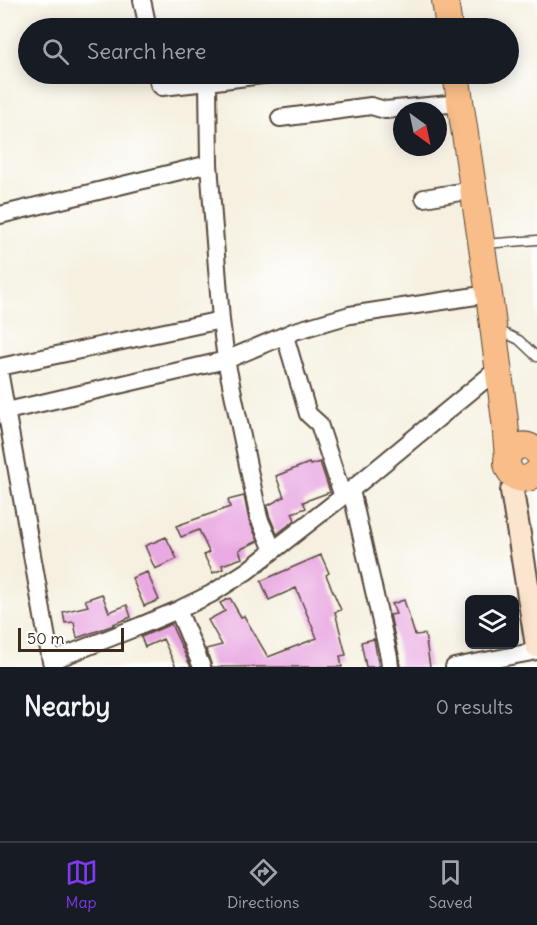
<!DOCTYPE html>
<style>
:root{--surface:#171b24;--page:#242831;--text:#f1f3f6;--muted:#9ea1a6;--line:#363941;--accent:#7c3aed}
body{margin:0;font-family:Delius,sans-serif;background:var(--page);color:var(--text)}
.controls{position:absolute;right:18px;bottom:18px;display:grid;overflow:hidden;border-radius:9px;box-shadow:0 3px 15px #0003}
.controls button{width:54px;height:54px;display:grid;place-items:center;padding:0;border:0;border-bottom:2px solid var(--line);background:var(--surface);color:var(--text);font:30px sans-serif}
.compass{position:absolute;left:393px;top:102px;width:54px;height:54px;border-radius:50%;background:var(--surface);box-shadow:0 3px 15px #0003;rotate:147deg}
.scale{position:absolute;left:18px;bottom:15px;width:106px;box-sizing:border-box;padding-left:6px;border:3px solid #3b2a1e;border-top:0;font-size:16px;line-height:21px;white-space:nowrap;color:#3b2a1e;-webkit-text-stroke:4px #fff;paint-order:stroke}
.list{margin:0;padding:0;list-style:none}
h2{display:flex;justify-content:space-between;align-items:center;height:78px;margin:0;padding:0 24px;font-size:26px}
h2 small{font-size:20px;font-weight:400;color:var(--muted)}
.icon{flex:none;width:33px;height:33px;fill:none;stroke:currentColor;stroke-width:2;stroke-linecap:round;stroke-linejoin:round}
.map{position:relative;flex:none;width:537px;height:667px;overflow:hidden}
.search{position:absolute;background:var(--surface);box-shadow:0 3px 15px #0003;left:18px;right:18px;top:18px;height:66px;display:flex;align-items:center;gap:15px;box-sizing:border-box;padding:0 21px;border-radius:33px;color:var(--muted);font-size:22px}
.sheet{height:174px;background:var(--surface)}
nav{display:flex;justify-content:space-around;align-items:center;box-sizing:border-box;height:84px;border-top:2px solid var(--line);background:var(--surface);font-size:16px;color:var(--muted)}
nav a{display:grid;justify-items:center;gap:3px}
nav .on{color:var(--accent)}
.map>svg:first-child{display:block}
.building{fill:#e9a9e1}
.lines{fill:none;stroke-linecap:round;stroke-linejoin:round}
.service-casing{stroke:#57483b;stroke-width:11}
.minor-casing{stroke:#57483b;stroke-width:20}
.secondary-casing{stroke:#57483b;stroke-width:26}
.primary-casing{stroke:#57483b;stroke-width:28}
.service{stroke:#fff;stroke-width:8}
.minor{stroke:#fff;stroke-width:16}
.secondary{stroke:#fce5cf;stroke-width:22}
.primary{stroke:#f8bd88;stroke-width:26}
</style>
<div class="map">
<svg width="537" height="667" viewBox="0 0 537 667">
<rect width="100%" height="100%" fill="#fff"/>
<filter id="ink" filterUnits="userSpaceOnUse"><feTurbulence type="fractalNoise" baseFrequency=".0167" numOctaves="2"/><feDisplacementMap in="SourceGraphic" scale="12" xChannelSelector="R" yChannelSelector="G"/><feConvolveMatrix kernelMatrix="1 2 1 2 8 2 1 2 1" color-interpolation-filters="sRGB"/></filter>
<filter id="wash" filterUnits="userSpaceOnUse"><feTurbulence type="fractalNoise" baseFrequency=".008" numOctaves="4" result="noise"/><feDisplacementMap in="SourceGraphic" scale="24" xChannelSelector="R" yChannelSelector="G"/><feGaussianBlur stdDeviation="1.35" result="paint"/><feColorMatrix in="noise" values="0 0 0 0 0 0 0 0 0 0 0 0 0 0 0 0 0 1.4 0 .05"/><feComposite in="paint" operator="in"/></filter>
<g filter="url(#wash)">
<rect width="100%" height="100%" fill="#f5f0e0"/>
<g id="blocks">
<path class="building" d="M 320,462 L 330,492 L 303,502 L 306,508 L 292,513 L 295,520 L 277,534 L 269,515 L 267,506 L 284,497 L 276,476 L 309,463 L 310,465 Z
M 244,496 L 249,520 L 258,541 L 239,550 L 242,558 L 222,565 L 223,569 L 213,573 L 204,555 L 209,552 L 199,530 L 181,537 L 176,526 L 230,507 L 228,500 Z
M 166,537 L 177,559 L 155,569 L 145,546 Z
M 321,555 L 329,573 L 326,575 L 341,610 L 335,612 L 346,655 L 340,656 L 342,667 L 212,667 L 206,649 L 222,645 L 208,620 L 225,611 L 220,603 L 230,598 L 241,617 L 244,616 L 268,657 L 317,638 L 296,588 L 269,600 L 261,581 Z
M 147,572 L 159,600 L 144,606 L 132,578 Z
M 102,594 L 109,612 L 127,605 L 131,617 L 113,624 L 114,625 L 77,638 L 74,622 L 65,623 L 63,612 L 88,606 L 85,600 Z
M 404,600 L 415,635 L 425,634 L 430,667 L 400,667 L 399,655 L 390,615 L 396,614 L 392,604 Z
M 171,624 L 188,661 L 191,667 L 176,667 L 163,639 L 145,647 L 141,637 Z
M 374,639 L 379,667 L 366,667 L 361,642 Z"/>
</g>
</g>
<g filter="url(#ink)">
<use href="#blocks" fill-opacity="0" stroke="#57483b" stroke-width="1.5"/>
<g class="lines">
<g class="service-casing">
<path id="service" d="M 484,244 L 537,240
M 496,329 L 519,340 L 537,357"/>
</g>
<g class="minor-casing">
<path id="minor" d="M 142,0 L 148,28
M 157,74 L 159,84 L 162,87 L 208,82 L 209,164 L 221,320
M 208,82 L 270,74
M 280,118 L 371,106 L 385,110 L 460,103
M 424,198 L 473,190
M 0,215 L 209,164
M 285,336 L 308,414 L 319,424 L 343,497
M 0,367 L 221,320 L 226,360 L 7,411
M 0,376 L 51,661 L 140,626 L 178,610 L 202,667
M 351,490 L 389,657 L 390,667
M 273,550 L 259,518 L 226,360 L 295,331 L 350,315 L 489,294
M 178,610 L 211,594 L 247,571 L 351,490 L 499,368
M 454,667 L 537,651"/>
</g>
<g class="secondary-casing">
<path id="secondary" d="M 512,491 L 537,646"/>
</g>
<g class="primary-casing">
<path id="primary" d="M 445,0 L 449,28
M 456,74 L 489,294 L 505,421 L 508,458
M 537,452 C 532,447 527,444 520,446 C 493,453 513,495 537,472"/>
</g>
<use href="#service" class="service"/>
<use href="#minor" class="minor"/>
<use href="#secondary" class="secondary"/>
<use href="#primary" class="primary"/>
</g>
</g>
</svg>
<div class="controls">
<button><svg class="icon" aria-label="layers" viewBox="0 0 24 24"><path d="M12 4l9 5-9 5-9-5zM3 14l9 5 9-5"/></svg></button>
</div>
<svg class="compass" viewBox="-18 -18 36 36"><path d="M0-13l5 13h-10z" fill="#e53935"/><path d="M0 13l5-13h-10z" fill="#9ea1a6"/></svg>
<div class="scale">50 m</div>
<div class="search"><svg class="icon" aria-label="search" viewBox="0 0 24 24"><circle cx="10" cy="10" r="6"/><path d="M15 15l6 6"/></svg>Search here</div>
</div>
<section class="sheet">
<h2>Nearby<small>0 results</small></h2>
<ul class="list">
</ul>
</section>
<nav>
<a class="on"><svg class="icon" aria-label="map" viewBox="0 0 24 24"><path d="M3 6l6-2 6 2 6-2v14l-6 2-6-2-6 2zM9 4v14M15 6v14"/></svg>Map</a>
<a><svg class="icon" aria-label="directions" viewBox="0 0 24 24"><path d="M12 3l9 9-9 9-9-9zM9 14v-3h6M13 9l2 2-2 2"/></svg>Directions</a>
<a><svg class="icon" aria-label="saved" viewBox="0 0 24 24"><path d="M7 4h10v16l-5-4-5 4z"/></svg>Saved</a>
</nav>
